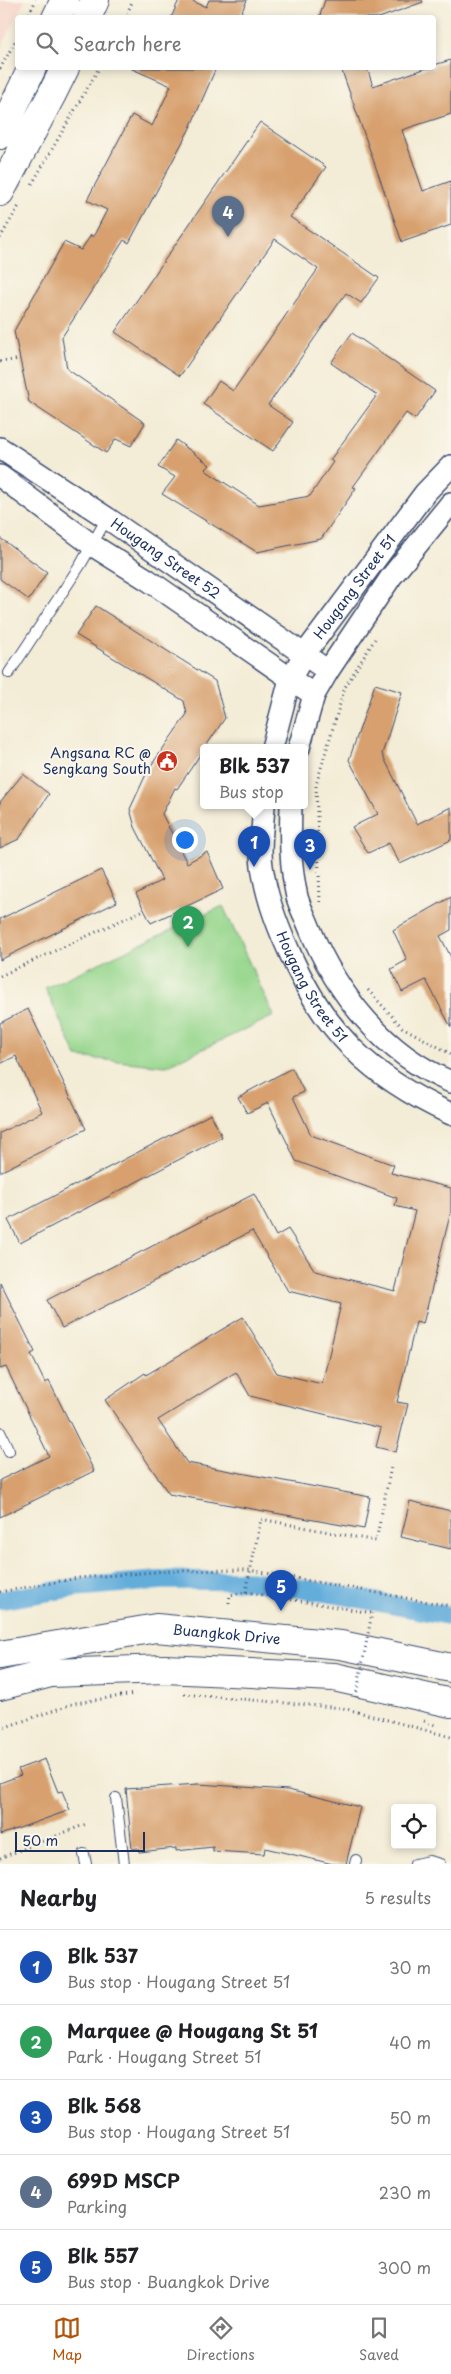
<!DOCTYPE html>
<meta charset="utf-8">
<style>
:root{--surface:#fff;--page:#f6f6f6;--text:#202124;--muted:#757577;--line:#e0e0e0;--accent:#b45309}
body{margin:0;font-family:"Playpen Sans",sans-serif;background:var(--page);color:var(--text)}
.controls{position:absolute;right:15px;bottom:15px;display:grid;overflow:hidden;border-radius:5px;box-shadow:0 2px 8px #0003}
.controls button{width:45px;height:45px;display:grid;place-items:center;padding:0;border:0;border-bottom:1px solid var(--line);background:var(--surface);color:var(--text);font:25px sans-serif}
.scale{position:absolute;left:15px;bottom:12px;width:130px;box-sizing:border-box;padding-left:5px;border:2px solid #1b2f5e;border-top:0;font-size:14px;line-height:18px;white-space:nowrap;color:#1b2f5e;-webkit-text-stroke:4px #fbf7ec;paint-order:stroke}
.you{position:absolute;left:184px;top:839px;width:18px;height:18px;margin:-12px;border:4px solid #fff;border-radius:50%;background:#1a73e8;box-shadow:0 0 0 8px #1a73e833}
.badge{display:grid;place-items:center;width:32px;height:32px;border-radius:50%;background:var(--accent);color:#fff;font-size:16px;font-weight:700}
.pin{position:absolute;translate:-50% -41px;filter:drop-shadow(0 1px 2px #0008)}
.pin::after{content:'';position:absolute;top:26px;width:18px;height:15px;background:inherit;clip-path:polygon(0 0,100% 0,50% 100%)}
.popup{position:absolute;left:200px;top:744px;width:108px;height:65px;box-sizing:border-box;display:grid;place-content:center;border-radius:5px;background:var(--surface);filter:drop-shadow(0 1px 4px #0005);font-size:16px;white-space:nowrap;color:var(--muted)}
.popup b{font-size:19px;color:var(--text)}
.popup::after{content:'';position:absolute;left:50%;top:100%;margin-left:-10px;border:10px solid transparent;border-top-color:var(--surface)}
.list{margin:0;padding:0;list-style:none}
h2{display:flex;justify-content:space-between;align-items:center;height:65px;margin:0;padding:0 20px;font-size:21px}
h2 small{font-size:16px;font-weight:400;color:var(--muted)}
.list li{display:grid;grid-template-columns:32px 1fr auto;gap:15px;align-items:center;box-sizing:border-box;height:75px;padding:0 20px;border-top:1px solid var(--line)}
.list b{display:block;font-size:19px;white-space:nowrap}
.list p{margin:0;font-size:16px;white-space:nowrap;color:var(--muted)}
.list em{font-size:16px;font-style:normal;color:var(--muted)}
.icon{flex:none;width:28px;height:28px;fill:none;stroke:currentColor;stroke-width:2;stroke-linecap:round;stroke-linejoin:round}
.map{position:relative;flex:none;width:451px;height:1864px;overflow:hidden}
.search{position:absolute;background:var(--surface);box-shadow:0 2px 8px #0003;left:15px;right:15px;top:15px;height:55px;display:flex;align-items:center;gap:12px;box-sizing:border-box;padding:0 18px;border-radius:5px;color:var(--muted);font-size:19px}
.sheet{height:440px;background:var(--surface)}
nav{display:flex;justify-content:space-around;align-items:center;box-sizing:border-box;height:70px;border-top:1px solid var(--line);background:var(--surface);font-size:14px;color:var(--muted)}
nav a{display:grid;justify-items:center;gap:2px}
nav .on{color:var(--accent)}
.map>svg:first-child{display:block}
.built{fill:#f6d2c5}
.green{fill:#95d68c;stroke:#588275}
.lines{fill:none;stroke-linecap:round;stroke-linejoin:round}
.canal{stroke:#63addb;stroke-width:19}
.building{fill:#d7a06e}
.lane-casing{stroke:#3b4b70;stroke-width:12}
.street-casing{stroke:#3b4b70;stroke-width:24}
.secondary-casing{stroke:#3b4b70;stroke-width:30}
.primary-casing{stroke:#3b4b70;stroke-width:30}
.path{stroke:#3b4b70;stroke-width:3;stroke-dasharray:1 4;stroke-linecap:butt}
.lane{stroke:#fff;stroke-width:10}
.street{stroke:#fff;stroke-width:21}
.secondary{stroke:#fff;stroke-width:28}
.primary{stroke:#fff;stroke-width:28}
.path-bridge{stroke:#3b4b70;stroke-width:3;stroke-dasharray:1 4;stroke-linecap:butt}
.labels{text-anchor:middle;stroke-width:4;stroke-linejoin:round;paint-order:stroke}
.street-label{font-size:14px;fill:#1b2f5e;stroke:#fbf7ec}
.poi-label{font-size:14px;fill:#1b2f5e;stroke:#fbf7ec;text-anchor:end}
</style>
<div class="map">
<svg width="451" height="1864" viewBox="0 0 451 1864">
<rect width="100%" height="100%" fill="#fbf7ec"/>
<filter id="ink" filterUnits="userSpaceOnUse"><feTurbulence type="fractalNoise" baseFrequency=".02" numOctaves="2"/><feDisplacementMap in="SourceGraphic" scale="10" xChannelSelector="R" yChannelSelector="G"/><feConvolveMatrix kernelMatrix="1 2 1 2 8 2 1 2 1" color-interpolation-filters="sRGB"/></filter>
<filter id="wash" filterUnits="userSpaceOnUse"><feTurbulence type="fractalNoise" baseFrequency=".0096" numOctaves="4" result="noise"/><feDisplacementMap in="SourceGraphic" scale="20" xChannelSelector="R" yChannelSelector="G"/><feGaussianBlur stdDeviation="1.12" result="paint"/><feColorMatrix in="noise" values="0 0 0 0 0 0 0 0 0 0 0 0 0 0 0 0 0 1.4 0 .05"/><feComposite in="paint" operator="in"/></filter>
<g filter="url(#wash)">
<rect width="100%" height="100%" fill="#f3ecd6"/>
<path class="built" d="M 0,0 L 25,0 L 0,50 Z"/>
<path class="green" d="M 223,906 L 274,1016 L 166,1066 L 77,1057 L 45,988 Z"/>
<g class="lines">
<path class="canal" d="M 0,1600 L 78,1587 L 166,1580 L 251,1581 L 335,1594 L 451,1616"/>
</g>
<g id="blocks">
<path class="building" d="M 179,0 L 190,0 L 206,7 L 209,0 L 247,0 L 239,18 L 171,18 Z
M 325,0 L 422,0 L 423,2 L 379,18 L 319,18 Z
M 451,60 L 451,114 L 402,130 L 423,191 L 451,181 L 451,225 L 402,242 L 341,68 L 367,68 L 373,86 L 427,68 L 434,68 L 434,65 Z
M 130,68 L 216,68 L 190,128 L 129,243 L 124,240 L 62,337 L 67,369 L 145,423 L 131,446 L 116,439 L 106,453 L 29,402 L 14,331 L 64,242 L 81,250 L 91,235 L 93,237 L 107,210 L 87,200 L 132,115 L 152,126 L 171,86 Z
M 260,122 L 326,167 L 290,217 L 379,278 L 361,303 L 346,293 L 268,405 L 293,422 L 273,451 L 203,404 L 219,381 L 233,391 L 318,269 L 275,239 L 180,376 L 115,332 Z
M 352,333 L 435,391 L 415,419 L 406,413 L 353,487 L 356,488 L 321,539 L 257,552 L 162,494 L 175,477 L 158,467 L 176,440 L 210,465 L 205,470 L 259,505 L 310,496 L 333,462 L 330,460 L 377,395 L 331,363 Z
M 0,538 L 47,572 L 29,600 L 0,579 Z
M 96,606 L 215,681 L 225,718 L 177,789 L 175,788 L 162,814 L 187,863 L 207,852 L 223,889 L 151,923 L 136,894 L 162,880 L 135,827 L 130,809 L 148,770 L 187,714 L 184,701 L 76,635 Z
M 375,684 L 402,692 L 382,754 L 417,824 L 451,807 L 451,840 L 400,864 L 389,843 L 368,853 L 352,827 L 378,814 L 349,760 Z
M 23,774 L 49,794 L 19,839 L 0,848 L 0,802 Z
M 101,870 L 117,902 L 0,960 L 0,919 Z
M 451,897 L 451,930 L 440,936 L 451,957 L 451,1027 L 426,980 L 402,992 L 391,969 L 407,960 L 393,930 Z
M 28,1009 L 86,1129 L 0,1172 L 0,1133 L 42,1112 L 16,1056 L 0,1064 L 0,1023 Z
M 292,1068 L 304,1092 L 293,1097 L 311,1135 L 394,1165 L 391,1173 L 451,1188 L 451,1211 L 423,1324 L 416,1322 L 397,1402 L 408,1404 L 396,1452 L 376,1447 L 381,1428 L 250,1396 L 236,1372 L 158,1420 L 187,1463 L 370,1497 L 364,1529 L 169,1494 L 105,1400 L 145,1373 L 146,1375 L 243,1317 L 277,1373 L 322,1384 L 341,1304 L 288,1291 L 252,1231 L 62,1328 L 47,1300 L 254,1194 L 276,1236 L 288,1229 L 315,1271 L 395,1291 L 415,1211 L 395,1206 L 397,1198 L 296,1161 L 268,1103 L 247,1113 L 238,1097 Z
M 211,1114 L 222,1137 L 20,1243 L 8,1220 Z
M 0,1282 L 35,1352 L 31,1354 L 45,1383 L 49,1381 L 94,1471 L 0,1517 L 0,1480 L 49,1456 L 6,1367 L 0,1369 Z
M 410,1501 L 451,1511 L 451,1549 L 401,1537 Z
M 45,1759 L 58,1792 L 62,1791 L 70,1810 L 0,1835 L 0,1783 L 21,1775 L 18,1769 Z
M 198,1784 L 288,1790 L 360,1807 L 346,1864 L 333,1864 L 265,1848 L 264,1854 L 213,1851 L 213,1847 L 176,1851 L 176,1848 L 139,1852 L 138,1848 L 132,1849 L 126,1789 Z"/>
</g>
</g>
<g filter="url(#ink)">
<use href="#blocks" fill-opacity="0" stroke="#3b4b70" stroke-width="1"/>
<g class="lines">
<g class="lane-casing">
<path id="lane" d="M 9,673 L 81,564 L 107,518
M 0,1432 L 9,1451
M 116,1798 L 124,1864
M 84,1854 L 86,1864
M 355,1864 L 356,1860
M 415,1864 L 429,1861 L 440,1864"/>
</g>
<g class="street-casing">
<g id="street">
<path id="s1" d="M 0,448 L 107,518 L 328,671"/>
<path d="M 0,476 L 92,545 L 148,580 L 314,695"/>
<path id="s2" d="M 272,748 L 290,679 L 304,655 L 425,493 L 451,466"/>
<path d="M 299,748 L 314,695 L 328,671 L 391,577 L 451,503"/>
<path id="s3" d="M 264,806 C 263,825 259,847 262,866 C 266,895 276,923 288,949 C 323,1031 370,1077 451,1114"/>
<path d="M 291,806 C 290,837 290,866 297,897 C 300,908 306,918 310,929 C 337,994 384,1054 451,1082"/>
</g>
</g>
<g class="secondary-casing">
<path id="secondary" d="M 56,18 L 65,0
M 87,18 L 95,0
M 0,135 L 32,68
M 0,192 L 51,96 L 65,68"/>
</g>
<g class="primary-casing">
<g id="primary">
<path id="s4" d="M 0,1655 L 156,1628 L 341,1645 L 451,1668"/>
<path d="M 0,1686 L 51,1673 L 165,1669 L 334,1677 L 451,1703"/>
</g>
</g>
<path class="path" d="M 27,18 L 36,0
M 125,18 L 133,0
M 0,69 L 18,36
M 32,184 L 99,68
M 0,238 L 19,206
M 0,362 L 20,359
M 320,902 L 316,785 L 345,687 L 375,639
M 0,976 L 144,910
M 368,990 L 402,1027 L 451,1054
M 0,1592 L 78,1578 L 166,1571 L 249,1570 L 451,1606
M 246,1592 L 261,1519 L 376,1541 L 391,1467
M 229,1603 L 230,1595 L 246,1592 L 372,1613
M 184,1694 L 343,1708 L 451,1737
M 424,1721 L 438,1726
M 0,1729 L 75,1703 L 135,1694
M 0,1858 L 86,1824"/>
<use href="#lane" class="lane"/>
<use href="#street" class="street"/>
<use href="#secondary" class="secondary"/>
<use href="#primary" class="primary"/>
<path class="path-bridge" d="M 356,1697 L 372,1613"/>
</g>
</g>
<defs>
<g id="civic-disc" transform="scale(1.125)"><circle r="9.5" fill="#c8321e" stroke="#fbf7ec"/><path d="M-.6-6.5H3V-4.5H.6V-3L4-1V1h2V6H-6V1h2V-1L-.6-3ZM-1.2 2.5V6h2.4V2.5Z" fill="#fff"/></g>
</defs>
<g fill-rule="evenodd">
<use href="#civic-disc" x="167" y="761"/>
</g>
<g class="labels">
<g class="street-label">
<text dy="5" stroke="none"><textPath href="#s1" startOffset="199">Hougang Street 52</textPath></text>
<text dy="5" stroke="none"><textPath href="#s2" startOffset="184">Hougang Street 51</textPath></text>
<text dy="5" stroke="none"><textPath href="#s3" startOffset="192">Hougang Street 51</textPath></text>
<text dy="5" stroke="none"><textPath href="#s4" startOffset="229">Buangkok Drive</textPath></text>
</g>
<g class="poi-label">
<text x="151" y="758">Angsana RC @<tspan x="151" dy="16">Sengkang South</tspan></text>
</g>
</g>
</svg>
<div class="controls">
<button><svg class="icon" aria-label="locate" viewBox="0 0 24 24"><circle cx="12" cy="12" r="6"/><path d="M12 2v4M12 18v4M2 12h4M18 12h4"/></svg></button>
</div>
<div class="scale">50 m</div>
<div class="you"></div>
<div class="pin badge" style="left:254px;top:867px;background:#1a4fb4">1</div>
<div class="popup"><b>Blk 537</b>Bus stop</div>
<div class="pin badge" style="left:188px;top:947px;background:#2e9e5b">2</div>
<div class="pin badge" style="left:310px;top:870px;background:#1a4fb4">3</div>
<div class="pin badge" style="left:228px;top:237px;background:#5c6f8a">4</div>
<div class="pin badge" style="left:281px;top:1611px;background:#1a4fb4">5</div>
<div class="search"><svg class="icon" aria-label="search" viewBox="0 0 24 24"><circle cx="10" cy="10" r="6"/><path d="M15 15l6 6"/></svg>Search here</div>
</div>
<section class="sheet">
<h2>Nearby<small>5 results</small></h2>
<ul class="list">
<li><span class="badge" style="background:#1a4fb4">1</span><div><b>Blk 537</b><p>Bus stop · Hougang Street 51</p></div><em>30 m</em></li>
<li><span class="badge" style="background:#2e9e5b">2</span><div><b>Marquee @ Hougang St 51</b><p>Park · Hougang Street 51</p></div><em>40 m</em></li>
<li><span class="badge" style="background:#1a4fb4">3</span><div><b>Blk 568</b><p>Bus stop · Hougang Street 51</p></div><em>50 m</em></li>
<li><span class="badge" style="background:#5c6f8a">4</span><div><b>699D MSCP</b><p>Parking</p></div><em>230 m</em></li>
<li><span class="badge" style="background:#1a4fb4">5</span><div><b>Blk 557</b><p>Bus stop · Buangkok Drive</p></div><em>300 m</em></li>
</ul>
</section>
<nav>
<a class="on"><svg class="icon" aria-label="map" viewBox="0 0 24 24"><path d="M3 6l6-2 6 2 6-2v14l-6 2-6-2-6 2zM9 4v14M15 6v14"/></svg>Map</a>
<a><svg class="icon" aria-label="directions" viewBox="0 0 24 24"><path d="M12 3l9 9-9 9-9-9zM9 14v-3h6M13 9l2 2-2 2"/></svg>Directions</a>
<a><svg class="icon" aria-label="saved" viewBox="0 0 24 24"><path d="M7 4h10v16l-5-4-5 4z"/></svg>Saved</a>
</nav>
